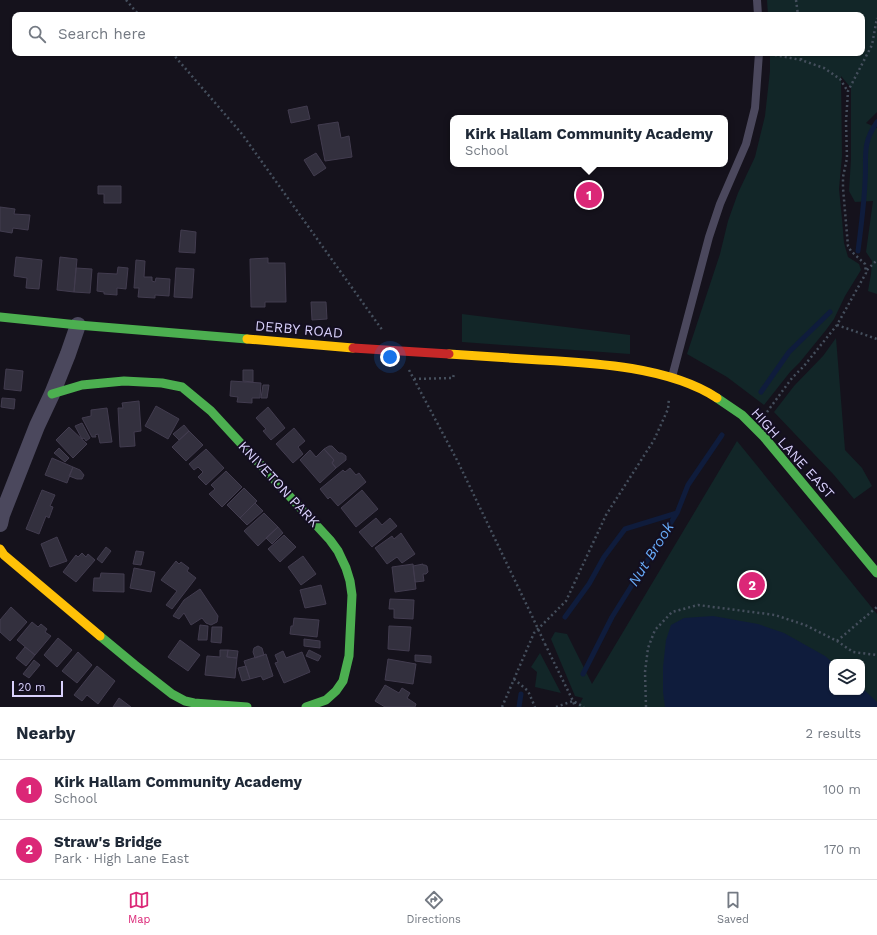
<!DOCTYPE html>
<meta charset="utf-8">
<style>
:root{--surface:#fff;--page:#f2f2f3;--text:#1f2937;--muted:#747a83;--line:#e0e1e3;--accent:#db2777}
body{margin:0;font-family:"Work Sans",sans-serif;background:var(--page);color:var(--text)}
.controls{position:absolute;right:12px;bottom:12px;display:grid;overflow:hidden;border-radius:8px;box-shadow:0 1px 3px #0004}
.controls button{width:36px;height:36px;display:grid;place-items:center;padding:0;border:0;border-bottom:1px solid var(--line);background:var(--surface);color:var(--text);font:20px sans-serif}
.scale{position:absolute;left:12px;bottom:10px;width:51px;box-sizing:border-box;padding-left:4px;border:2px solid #d9d1fc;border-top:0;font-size:11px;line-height:14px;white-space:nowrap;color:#d9d1fc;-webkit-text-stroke:3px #130e20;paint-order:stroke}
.you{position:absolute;left:390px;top:357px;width:14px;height:14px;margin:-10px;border:3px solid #fff;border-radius:50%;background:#1a73e8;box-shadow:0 0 0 6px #1a73e833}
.badge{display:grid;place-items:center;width:26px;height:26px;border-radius:50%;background:var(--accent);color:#fff;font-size:13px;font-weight:700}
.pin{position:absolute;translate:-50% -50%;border:2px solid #fff;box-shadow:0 1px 4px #0006}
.popup{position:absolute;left:450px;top:115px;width:278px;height:52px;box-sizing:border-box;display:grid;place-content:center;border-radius:8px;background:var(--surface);filter:drop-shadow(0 1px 3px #0005);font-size:13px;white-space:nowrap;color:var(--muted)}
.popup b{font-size:15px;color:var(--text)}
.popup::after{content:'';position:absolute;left:50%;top:100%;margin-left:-8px;border:8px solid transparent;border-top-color:var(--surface)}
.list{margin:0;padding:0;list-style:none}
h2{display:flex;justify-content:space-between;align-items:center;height:52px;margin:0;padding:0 16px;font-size:17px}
h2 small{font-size:13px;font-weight:400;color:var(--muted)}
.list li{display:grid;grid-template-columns:26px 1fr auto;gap:12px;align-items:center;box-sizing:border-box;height:60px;padding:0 16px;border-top:1px solid var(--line)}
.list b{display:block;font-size:15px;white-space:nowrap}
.list p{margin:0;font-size:13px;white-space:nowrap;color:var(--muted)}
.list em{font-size:13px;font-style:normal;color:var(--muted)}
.icon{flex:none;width:22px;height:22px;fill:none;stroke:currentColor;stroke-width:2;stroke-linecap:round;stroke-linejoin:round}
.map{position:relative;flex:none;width:877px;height:707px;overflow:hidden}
.search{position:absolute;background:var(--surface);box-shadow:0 1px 3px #0004;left:12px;right:12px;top:12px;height:44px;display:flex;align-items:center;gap:10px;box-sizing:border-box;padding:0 14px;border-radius:8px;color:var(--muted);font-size:15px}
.sheet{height:172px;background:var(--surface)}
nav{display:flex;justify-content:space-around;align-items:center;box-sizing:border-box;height:56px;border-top:1px solid var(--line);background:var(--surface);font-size:11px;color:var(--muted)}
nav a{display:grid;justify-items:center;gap:2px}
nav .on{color:var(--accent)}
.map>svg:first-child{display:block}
.green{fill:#122628;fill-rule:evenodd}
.water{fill:#0f1c3c}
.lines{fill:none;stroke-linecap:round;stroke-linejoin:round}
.stream{stroke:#0f1c3c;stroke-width:5}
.building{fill:#33303e;stroke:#423c4f}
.path{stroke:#454f5d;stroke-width:2.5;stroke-dasharray:2 3;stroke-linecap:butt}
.lane{stroke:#4b485d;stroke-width:8}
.street{stroke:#4b485d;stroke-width:16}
.fast{stroke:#4caf50;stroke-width:9}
.slow{stroke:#ffc107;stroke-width:9}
.path-bridge{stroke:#454f5d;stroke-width:2.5;stroke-dasharray:2 3;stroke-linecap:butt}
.jam-bridge{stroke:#c62828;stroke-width:9}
.labels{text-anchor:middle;stroke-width:4;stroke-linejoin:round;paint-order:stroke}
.street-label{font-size:14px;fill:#d9d1fc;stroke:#130e20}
.water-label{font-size:15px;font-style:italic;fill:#66a9f5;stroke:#130e20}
</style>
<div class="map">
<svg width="877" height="707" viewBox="0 0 877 707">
<rect width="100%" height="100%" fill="#15121c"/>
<path class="green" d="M 767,0 L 877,0 L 877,112 L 866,123 L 877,128 L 877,294 L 868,291 L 871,274 L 872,261 L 866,252 L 873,201 L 855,202 L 849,191 L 851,159 L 851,88 L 841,76 L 842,156 L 839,189 L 842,219 L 844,243 L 848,257 L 859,264 L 861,270 L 845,296 L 834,319 L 826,330 L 800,362 L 790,372 L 764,405 L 727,377 L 687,354 L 720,254 L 728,221 L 738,193 L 755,157 L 765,116 L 770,71 L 770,53 L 862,53 L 862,15 L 768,15 Z
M 462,314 L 630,335 L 630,354 L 462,342 Z
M 836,338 L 845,450 L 862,468 L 872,486 L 854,499 L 834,475 L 774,412 L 794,386 L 823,356 Z
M 737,441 L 877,614 L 877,707 L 578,707 L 583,698 L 575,696 L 551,639 L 555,632 L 567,634 L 592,684 ZM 832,662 L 862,662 L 862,692 L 832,692 Z
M 540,653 L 561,693 L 535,687 L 537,672 L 531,667 Z"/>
<path class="water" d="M 713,616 L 758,624 L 784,633 L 825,656 L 832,662 L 832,692 L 862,692 L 862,688 L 877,702 L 877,707 L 665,707 L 663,692 L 663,667 L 666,640 L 671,625 L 684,618 Z"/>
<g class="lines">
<path class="stream" d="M 858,251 C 861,228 864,205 865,182 C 867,157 861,145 877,122
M 761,392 L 789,352 L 830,312
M 565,617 L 589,584 L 604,557 L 625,529 L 677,513
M 583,674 L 612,617 L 677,513 L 688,485 L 722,435
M 519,707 L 521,694"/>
</g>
<path class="building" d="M 307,106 L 310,119 L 291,123 L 288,110 Z
M 338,122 L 341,138 L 349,136 L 352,157 L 325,161 L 318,125 Z
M 316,153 L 326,168 L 314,176 L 304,160 Z
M 98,186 L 121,186 L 121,203 L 104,203 L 104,194 L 98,194 Z
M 0,207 L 15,209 L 14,214 L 30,215 L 28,230 L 13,228 L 12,233 L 0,231 Z
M 181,230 L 196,232 L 195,253 L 179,252 Z
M 16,257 L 42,260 L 39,289 L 26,288 L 27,278 L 14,276 Z
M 60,257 L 77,259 L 74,292 L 57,290 Z
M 268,258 L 268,263 L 285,263 L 286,302 L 265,302 L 265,307 L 251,307 L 250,259 Z
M 136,260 L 145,261 L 144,277 L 152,277 L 152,281 L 155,282 L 156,278 L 170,279 L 169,296 L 155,295 L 155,298 L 138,297 L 139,288 L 134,288 Z
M 118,267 L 128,268 L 126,289 L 117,288 L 117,295 L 104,294 L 104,292 L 97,291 L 98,273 L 117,274 Z
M 76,268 L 92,269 L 90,293 L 74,292 Z
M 176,268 L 194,269 L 192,298 L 174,297 Z
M 311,302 L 326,302 L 327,319 L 312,320 Z
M 6,369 L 23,371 L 21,391 L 4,389 Z
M 243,370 L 253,370 L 253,382 L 243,381 Z
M 231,381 L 261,383 L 260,398 L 252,398 L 252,403 L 237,402 L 238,397 L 230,396 Z
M 263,385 L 269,385 L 267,398 L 261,398 Z
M 2,398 L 15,399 L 14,409 L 1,407 Z
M 139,401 L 141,431 L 134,432 L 135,446 L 120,447 L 118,408 L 123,408 L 122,403 Z
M 156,406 L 179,419 L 168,439 L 145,426 Z
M 268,407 L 285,428 L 271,440 L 263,431 L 266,429 L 256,418 Z
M 107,408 L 112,442 L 100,443 L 98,434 L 95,435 L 96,437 L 92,437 L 82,418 L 91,416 L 91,410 Z
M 82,423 L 90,438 L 86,441 L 84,438 L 82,439 L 75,426 Z
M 184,425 L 189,431 L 179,440 L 173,434 Z
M 69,427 L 87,444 L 73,458 L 56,440 Z
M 294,428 L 305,441 L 298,447 L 303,454 L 293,463 L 276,444 Z
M 189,431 L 203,445 L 186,461 L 172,447 Z
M 329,446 L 332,446 L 339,453 L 342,453 L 346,456 L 346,460 L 336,468 L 332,463 L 334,460 L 324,449 Z
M 59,448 L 69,458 L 65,462 L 54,453 Z
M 206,449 L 224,468 L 206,485 L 198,477 L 203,472 L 198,467 L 194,470 L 189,464 Z
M 324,449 L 334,460 L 332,463 L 336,468 L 320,483 L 300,460 L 310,450 L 316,457 Z
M 52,458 L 73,467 L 67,483 L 45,475 Z
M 73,467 L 80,470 L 84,475 L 82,479 L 77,479 L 69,476 Z
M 350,468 L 356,475 L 359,473 L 366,482 L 338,506 L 330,497 L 328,499 L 320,489 L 343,470 L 345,472 Z
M 226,471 L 242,487 L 222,507 L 209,494 L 215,489 L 211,485 Z
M 244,488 L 257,501 L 240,518 L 227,505 Z
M 42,490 L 55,495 L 50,506 L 53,507 L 49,518 L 46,516 L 39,534 L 26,529 Z
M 362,490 L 378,509 L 356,527 L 341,508 Z
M 255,503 L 263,511 L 247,525 L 240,518 Z
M 264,513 L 278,527 L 258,546 L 244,531 Z
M 376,518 L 382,525 L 390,518 L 397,526 L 372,547 L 359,532 Z
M 278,527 L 283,533 L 272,544 L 266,538 Z
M 401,533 L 415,554 L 402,563 L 397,557 L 387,564 L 375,548 L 392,536 L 394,539 Z
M 284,535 L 296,547 L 280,562 L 268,549 Z
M 57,537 L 67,561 L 50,567 L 41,544 Z
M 106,547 L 111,551 L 102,563 L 97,559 Z
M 136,551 L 144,552 L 141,565 L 133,564 Z
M 82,553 L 86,557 L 88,554 L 95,560 L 76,582 L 63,572 L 76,555 L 78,557 Z
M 303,556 L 316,574 L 301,585 L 288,567 Z
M 176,561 L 179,564 L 181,562 L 189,568 L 187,571 L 196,578 L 172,609 L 166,605 L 177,591 L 161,580 Z
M 413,564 L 416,589 L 395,592 L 392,567 Z
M 423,564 L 423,565 L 425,565 L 427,566 L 428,572 L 426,574 L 423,574 L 424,581 L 415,582 L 413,566 Z
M 134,568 L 155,572 L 151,592 L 130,588 Z
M 101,573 L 124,574 L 124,592 L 93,591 L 94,578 L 100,578 Z
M 321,585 L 326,604 L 305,608 L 300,590 Z
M 200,589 L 218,616 L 217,622 L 211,625 L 206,623 L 202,618 L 191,625 L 184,613 L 179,619 L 173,616 L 184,600 Z
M 390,599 L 414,600 L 413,619 L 394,618 L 394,609 L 389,609 Z
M 11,607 L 27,622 L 10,641 L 0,632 L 0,620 Z
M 294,618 L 319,620 L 317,637 L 290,634 L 291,626 L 293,626 Z
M 32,622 L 38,627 L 41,624 L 47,629 L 45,632 L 51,636 L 35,655 L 17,640 Z
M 200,625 L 208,626 L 207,640 L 198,640 Z
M 389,626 L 411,627 L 409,651 L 388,649 Z
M 212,627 L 222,627 L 221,643 L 211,642 Z
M 58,638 L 72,650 L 57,667 L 44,655 Z
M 304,639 L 320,641 L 320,648 L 304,646 Z
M 180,640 L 200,655 L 188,671 L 168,657 Z
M 258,646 L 262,648 L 264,655 L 255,658 L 253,652 L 254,648 Z
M 25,647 L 35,655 L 26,666 L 16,658 Z
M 220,650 L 228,650 L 227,657 L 237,658 L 235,678 L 205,675 L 207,656 L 220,657 Z
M 228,650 L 238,651 L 237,658 L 227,657 Z
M 309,650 L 321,656 L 318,661 L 306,656 Z
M 283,651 L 286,658 L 302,652 L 310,672 L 284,683 L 275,663 L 278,662 L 275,655 Z
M 78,652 L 92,665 L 77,683 L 62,671 Z
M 266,654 L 273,676 L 263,680 L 261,676 L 250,679 L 244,661 Z
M 415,655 L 431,656 L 431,663 L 415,661 Z
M 388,659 L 416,664 L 413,684 L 385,680 Z
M 34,660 L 40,665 L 29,678 L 23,674 Z
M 97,666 L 115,681 L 98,704 L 87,695 L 82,701 L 74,695 Z
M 246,666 L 250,679 L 242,681 L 238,668 Z
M 385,685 L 399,693 L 402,688 L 410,693 L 407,698 L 416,704 L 415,707 L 385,707 L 375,701 Z
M 119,698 L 131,707 L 113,707 Z"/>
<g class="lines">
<path class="path" d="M 126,0 L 139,15
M 796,0 L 798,15
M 172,53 L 242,134 L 383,331
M 801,53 L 801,60
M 770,54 L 801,60 L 824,68 L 840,79 L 847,90
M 867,270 L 877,260
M 837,325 L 877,339
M 409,370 L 458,462 L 532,616
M 414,379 L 453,378 L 454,374
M 767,412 L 792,378 L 804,366 L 837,325 L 866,273 L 865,264 L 851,251 L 848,246 L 843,188 L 843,177 L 847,158 L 846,122 L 848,91 L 872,45 L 877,18
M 837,641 L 877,607
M 545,644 L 573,701 L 575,707
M 514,679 L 528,691 L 535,707
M 502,707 L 534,633 L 566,601 L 606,515 L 654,440 L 668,409 L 669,398
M 556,707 L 573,701 L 584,707
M 646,707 L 645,672 L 648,648 L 655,630 L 672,612 L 698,605 L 775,615 L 805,625 L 837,641 L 853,652 L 877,655"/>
<path class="lane" d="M 757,0 L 758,15
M 672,377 L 709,237 L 720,204 L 746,144 L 755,108 L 759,53"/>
<path class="street" d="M 0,524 L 2,515 L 37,426 L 52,394 L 68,354 L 78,325"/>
<path class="fast" d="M 0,317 L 78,325 L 247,339
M 52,394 L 82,385 L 124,381 L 162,383 L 182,387 L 211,411 L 330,540 L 338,551 L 346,568 L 350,581 L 352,595 L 349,656 L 343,681 L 336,691 L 326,700 L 306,707
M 717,398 L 742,415 L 764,437 L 877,573
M 100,636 L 135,665 L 172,694 L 185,701 L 194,703 L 247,707"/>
<path class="slow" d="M 247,339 L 353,348
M 449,354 C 479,356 510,358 540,360 C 595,363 670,367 717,398
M 0,549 L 4,555 L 100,636"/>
<path class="path-bridge" d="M 532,616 L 545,644"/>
<path class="jam-bridge" d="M 353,348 L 449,354"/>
</g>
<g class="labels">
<g class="street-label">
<text transform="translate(299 329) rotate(5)" y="5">DERBY ROAD</text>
<text transform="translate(793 453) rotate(48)" y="5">HIGH LANE EAST</text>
<text transform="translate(279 484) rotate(47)" y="5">KNIVETON PARK</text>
</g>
<g class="water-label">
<text transform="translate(651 554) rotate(-58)" y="5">Nut Brook</text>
</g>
</g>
</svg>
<div class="controls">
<button><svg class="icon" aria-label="layers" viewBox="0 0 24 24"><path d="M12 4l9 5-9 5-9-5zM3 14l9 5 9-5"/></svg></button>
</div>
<div class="scale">20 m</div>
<div class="you"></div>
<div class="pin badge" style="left:589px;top:195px">1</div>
<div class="popup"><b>Kirk Hallam Community Academy</b>School</div>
<div class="pin badge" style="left:752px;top:585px">2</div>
<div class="search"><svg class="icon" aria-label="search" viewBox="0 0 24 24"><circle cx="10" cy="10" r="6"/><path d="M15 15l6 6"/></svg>Search here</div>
</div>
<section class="sheet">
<h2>Nearby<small>2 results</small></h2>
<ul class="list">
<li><span class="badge">1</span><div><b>Kirk Hallam Community Academy</b><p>School</p></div><em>100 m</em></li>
<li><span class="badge">2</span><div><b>Straw's Bridge</b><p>Park · High Lane East</p></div><em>170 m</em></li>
</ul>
</section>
<nav>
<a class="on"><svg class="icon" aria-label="map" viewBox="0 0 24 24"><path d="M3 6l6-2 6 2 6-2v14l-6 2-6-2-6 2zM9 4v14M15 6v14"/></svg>Map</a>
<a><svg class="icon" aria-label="directions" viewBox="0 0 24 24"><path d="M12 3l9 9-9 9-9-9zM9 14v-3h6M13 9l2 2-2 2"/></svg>Directions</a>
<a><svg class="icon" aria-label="saved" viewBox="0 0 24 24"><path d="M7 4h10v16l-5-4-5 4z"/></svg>Saved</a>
</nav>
